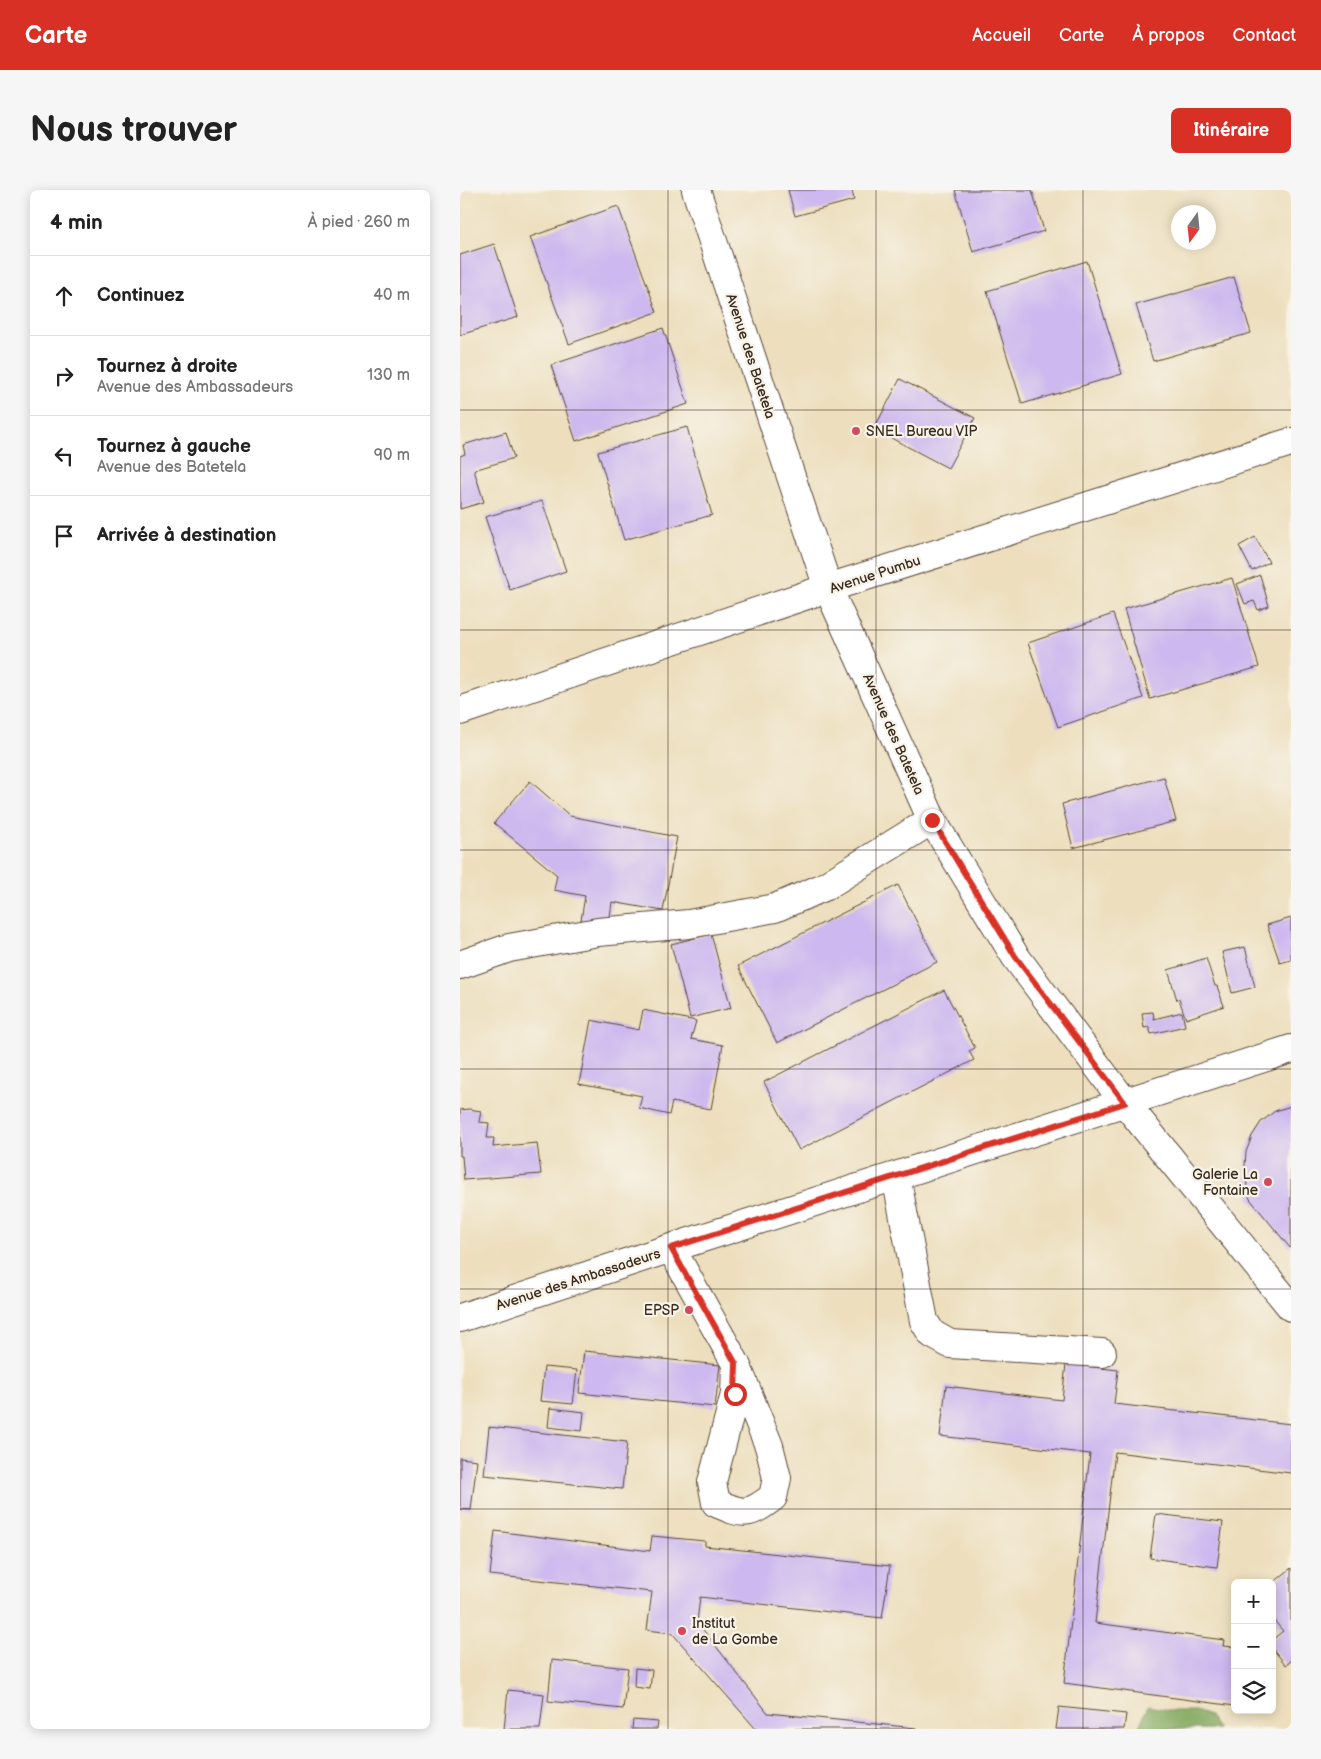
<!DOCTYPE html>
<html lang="fr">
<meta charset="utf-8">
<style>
:root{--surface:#fff;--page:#f6f6f6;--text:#222;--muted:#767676;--line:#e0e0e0;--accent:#d93025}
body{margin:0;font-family:"Balsamiq Sans",sans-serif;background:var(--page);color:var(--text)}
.controls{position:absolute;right:15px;bottom:15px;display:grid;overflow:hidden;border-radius:8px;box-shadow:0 2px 12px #0003}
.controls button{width:45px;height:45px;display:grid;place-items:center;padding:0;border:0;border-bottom:1px solid var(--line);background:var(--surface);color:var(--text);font:25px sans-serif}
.compass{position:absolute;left:711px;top:15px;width:45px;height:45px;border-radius:50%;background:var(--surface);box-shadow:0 2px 12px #0003;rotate:195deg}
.stop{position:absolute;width:15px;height:15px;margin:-11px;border:4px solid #d93025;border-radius:50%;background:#fff}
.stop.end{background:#d93025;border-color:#fff;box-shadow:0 1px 5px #0008}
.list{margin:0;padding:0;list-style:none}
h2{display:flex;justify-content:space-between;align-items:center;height:65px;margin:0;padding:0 20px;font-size:21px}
h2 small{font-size:16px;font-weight:400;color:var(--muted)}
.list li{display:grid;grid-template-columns:32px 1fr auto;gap:15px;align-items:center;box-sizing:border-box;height:80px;padding:0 20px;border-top:1px solid var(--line)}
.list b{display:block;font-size:19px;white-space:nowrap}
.list p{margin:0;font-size:16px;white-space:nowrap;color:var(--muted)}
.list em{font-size:16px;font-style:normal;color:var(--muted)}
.icon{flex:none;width:28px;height:28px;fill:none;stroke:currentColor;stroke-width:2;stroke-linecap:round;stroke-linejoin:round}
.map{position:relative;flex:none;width:831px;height:1539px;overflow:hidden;border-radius:8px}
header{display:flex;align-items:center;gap:30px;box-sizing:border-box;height:70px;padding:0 25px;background:var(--accent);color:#fff}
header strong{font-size:24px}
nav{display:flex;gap:28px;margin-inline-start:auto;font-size:18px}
.intro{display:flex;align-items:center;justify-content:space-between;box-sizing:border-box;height:120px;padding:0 30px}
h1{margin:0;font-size:35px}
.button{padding:12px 22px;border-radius:8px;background:var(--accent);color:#fff;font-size:18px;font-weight:700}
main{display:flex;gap:30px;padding:0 30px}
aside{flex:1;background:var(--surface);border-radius:8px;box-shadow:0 2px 12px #0003}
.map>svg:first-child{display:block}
.forest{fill:#83a95e;stroke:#5f6a3e}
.building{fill:#cdb8ef}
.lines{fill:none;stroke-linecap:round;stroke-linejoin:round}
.minor-casing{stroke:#564536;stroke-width:30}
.minor{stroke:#fff;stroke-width:28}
.route{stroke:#d93025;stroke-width:6}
.grid{fill:none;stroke:#3b2a1e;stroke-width:1;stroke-opacity:0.55}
.poi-dot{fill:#d1495b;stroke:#f7f3e8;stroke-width:2}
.labels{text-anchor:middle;stroke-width:4.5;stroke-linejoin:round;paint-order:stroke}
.street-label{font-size:14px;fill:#3b2a1e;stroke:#f7f3e8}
.poi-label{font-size:14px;fill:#3b2a1e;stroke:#f7f3e8;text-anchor:start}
</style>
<header>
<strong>Carte</strong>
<nav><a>Accueil</a><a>Carte</a><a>À propos</a><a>Contact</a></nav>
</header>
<div class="intro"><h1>Nous trouver</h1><a class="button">Itinéraire</a></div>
<main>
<aside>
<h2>4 min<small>À pied · 260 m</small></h2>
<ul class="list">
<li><svg class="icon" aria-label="ahead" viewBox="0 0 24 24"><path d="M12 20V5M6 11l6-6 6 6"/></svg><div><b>Continuez</b></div><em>40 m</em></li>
<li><svg class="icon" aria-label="right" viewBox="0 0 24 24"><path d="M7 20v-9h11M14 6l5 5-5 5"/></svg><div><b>Tournez à droite</b><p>Avenue des Ambassadeurs</p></div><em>130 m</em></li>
<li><svg class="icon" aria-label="left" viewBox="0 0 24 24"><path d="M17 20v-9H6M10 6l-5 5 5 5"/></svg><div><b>Tournez à gauche</b><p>Avenue des Batetela</p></div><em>90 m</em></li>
<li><svg class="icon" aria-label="arrive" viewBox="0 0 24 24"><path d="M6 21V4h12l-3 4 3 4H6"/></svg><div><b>Arrivée à destination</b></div></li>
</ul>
</aside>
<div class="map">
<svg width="831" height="1539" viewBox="0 0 831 1539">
<rect width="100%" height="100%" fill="#f7f3e8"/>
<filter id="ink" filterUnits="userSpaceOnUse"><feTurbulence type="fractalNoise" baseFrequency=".02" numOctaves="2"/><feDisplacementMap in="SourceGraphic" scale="10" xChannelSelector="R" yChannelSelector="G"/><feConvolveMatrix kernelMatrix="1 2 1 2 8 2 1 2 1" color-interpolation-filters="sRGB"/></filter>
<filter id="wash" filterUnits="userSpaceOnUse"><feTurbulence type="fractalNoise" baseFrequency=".0096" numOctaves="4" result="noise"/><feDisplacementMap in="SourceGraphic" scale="20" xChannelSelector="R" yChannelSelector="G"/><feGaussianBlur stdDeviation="1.12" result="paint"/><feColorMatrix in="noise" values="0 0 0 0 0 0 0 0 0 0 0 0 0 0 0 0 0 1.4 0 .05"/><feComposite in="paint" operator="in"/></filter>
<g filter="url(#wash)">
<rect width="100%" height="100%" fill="#eddfbe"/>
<path class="forest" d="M 688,1516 L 714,1521 L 735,1521 L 749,1526 L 758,1539 L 678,1539 Z"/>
<g id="blocks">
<path class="building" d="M 328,0 L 392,0 L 394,10 L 335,26 Z
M 495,0 L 572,0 L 584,41 L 513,62 Z
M 158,16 L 197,122 L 109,154 L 70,47 Z
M 34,54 L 58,127 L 0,145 L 0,65 Z
M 627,71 L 662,184 L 562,214 L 527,101 Z
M 774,87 L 791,143 L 693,171 L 676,115 Z
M 203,138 L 228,214 L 116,251 L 91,175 Z
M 440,189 L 515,228 L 488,278 L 414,239 Z
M 227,237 L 252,325 L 164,350 L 138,262 Z
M 46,242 L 54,268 L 14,280 L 24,312 L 0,319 L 0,266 L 5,264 L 3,255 Z
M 82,311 L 106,381 L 50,400 L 25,327 Z
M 795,347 L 809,372 L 792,381 L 779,356 Z
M 800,385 L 809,416 L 798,420 L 794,411 L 785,414 L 777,394 Z
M 772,388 L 799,477 L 690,509 L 664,419 Z
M 653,424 L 683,508 L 598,537 L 568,453 Z
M 704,587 L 716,631 L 613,658 L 602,614 Z
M 70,591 L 110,626 L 217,647 L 203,721 L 152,712 L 149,735 L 121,730 L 125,706 L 94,700 L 97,685 L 34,633 Z
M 438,695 L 477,772 L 317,853 L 278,776 Z
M 831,728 L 831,770 L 820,773 L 807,735 Z
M 251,744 L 271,818 L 230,828 L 211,754 Z
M 785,757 L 795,797 L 772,803 L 762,762 Z
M 746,768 L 755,796 L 757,796 L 764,816 L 726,829 L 719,809 L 717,810 L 708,780 Z
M 484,800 L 515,858 L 509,861 L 514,870 L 339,960 L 304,892 Z
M 183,820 L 236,831 L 231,849 L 263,855 L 251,919 L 212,912 L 209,925 L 179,918 L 182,906 L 119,894 L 131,830 L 179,840 Z
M 693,822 L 694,829 L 722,822 L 725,836 L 691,844 L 689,837 L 684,838 L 682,823 Z
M 831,916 L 831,1059 L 790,1009 L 787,997 L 785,975 L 786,962 L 792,946 L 801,932 L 815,921 Z
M 9,919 L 21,921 L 19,932 L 29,933 L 27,948 L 34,948 L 33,957 L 77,953 L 81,984 L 4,990 L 2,966 L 0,966 L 0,920 Z
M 124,1161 L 260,1175 L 255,1217 L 119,1203 Z
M 606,1174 L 658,1180 L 654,1214 L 831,1234 L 831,1283 L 655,1262 L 635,1433 L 764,1450 L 763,1456 L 775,1457 L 775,1516 L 604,1493 L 630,1264 L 480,1246 L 486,1196 L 602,1210 Z
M 84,1177 L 117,1180 L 113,1214 L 80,1211 Z
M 90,1218 L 124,1222 L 122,1241 L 88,1237 Z
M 29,1237 L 167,1252 L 162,1299 L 24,1285 Z
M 0,1268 L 17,1270 L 11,1320 L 0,1319 Z
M 696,1324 L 763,1332 L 757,1377 L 690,1368 Z
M 35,1341 L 190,1361 L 192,1346 L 245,1351 L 245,1356 L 430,1376 L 422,1428 L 240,1407 L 237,1432 L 308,1523 L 456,1538 L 456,1539 L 296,1539 L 212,1443 L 187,1440 L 192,1402 L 30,1385 Z
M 831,1378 L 831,1471 L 826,1475 L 812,1458 L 812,1450 L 823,1441 L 812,1428 L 812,1394 Z
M 92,1470 L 168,1478 L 163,1519 L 88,1511 Z
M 175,1478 L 192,1480 L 190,1499 L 174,1497 Z
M 48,1500 L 84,1504 L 80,1539 L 44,1539 Z
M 599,1517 L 666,1524 L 664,1539 L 596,1539 Z
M 173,1530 L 198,1532 L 197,1539 L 172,1539 Z"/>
</g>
</g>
<g filter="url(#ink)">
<use href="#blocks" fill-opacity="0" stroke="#564536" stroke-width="1"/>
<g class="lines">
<g class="minor-casing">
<path id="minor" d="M 236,0 L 368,398 L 472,630 L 555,766 L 665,913 L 831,1117
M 0,521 L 368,398 L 831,252
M 0,775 L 49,758 L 138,742 L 229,734 L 315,718 L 364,697 L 472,630
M 436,986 L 464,1131 L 472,1144 L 490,1154 L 642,1163
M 211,1058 L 276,1174 L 309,1256 L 317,1288 L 313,1307 C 288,1326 284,1325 256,1313 L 252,1292 L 275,1204 L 276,1174
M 0,1128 L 211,1058 L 831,859"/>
</g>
<use href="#minor" class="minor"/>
</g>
</g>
<g class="lines" filter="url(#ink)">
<path class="route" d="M 275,1204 L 276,1174 L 211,1058 L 665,913 L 555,766 L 472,630"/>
</g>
<path class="grid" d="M 208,0 L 208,1539M 416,0 L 416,1539M 623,0 L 623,1539M 0,220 L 831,220M 0,440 L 831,440M 0,660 L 831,660M 0,879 L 831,879M 0,1099 L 831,1099M 0,1319 L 831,1319"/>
<g class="poi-dot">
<circle cx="396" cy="241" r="5"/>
<circle cx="808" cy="992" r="5"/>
<circle cx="229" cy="1120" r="5"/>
<circle cx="222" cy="1441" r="5"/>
</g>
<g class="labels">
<g class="street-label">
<text transform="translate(291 166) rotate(72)" y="5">Avenue des Batetela</text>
<text transform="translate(415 384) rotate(-18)" y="5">Avenue Pumbu</text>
<text transform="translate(434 544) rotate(66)" y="5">Avenue des Batetela</text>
<text transform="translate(118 1089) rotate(-18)" y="5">Avenue des Ambassadeurs</text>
</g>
<g class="poi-label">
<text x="406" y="246">SNEL Bureau VIP</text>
<text x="798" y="989" text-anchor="end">Galerie La<tspan x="798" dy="16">Fontaine</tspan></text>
<text x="219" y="1125" text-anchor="end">EPSP</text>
<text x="232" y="1438">Institut<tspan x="232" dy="16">de La Gombe</tspan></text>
</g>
</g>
</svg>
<div class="controls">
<button>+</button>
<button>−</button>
<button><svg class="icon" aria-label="layers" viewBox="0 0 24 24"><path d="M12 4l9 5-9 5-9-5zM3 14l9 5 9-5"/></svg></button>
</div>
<svg class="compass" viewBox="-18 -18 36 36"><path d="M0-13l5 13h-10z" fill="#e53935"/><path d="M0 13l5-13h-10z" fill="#767676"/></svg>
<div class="stop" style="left:275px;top:1204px"></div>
<div class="stop end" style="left:472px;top:630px"></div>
</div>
</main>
